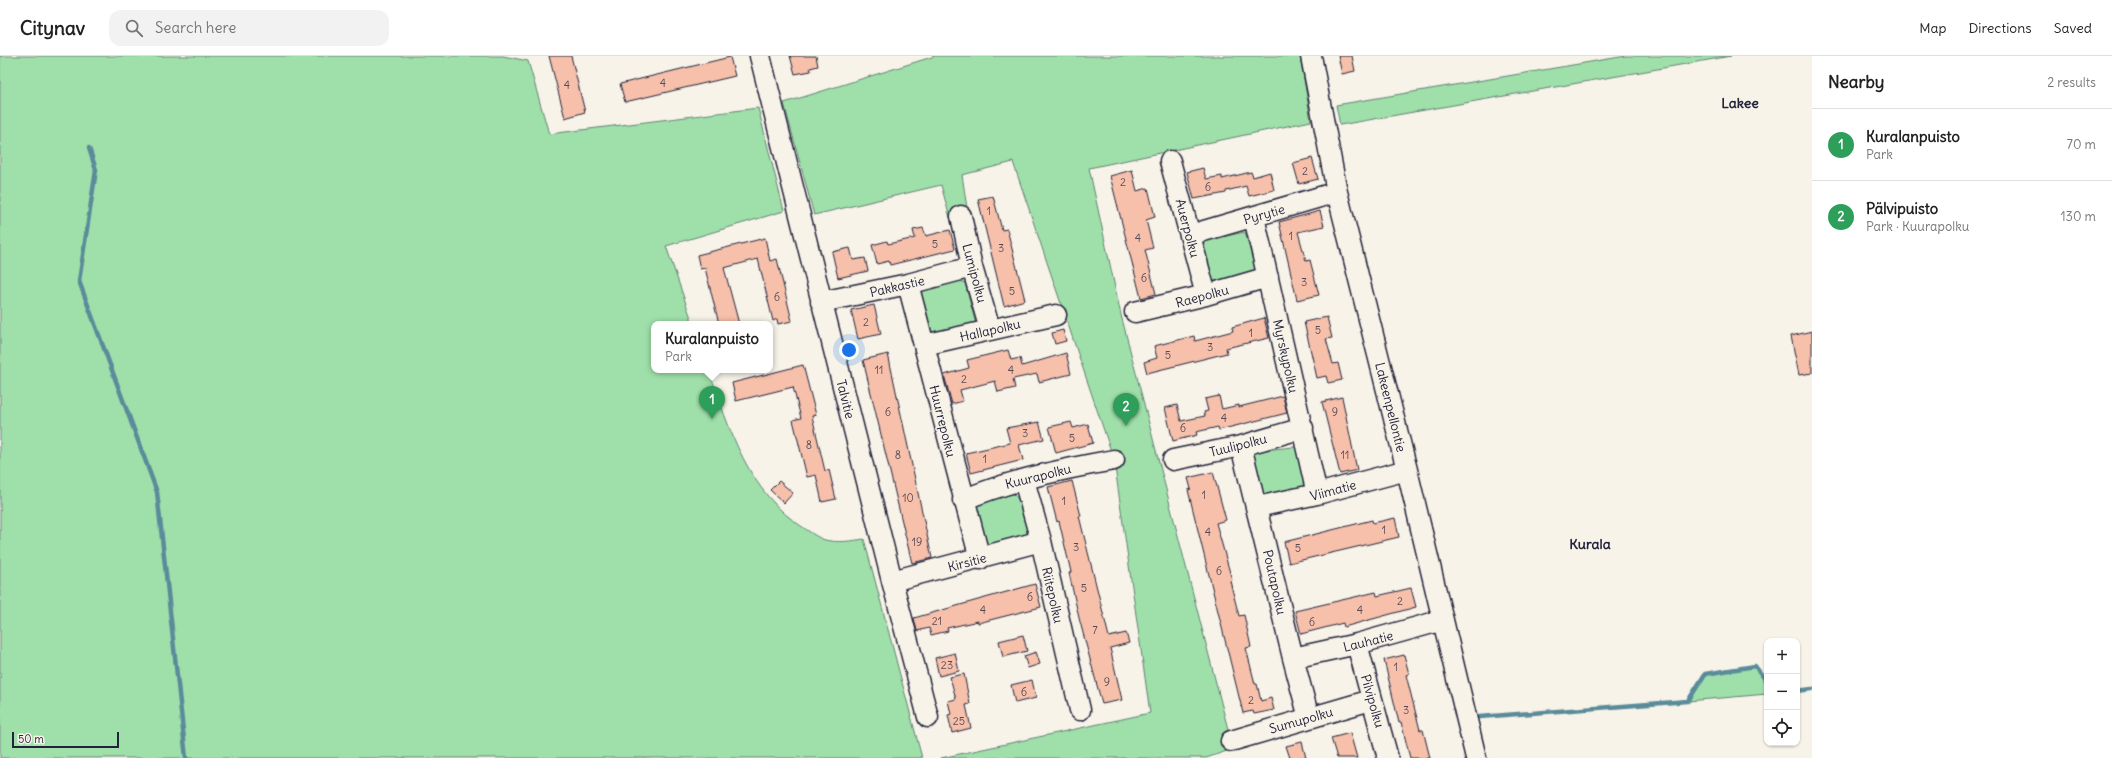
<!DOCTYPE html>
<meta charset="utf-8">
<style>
:root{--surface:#fff;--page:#f2f2f2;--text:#222;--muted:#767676;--line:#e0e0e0;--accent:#0b8043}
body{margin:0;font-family:Delius,sans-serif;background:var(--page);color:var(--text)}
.controls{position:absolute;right:12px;bottom:12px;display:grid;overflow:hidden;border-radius:8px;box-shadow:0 1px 3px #0004}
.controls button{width:36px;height:36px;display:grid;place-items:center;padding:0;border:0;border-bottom:1px solid var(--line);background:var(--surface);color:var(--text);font:20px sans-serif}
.scale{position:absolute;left:12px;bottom:10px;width:107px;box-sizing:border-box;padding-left:4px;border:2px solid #22223b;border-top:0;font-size:11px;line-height:14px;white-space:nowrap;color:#22223b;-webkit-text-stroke:3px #f7f3e8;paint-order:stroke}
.you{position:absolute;left:849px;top:294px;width:14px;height:14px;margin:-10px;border:3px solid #fff;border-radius:50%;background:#1a73e8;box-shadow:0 0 0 6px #1a73e833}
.badge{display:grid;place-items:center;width:26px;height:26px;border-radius:50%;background:var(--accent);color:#fff;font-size:13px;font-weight:700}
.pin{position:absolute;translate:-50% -33px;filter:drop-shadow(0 1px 2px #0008)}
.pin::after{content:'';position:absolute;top:21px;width:14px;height:12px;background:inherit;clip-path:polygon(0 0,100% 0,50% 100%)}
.popup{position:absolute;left:651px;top:265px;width:122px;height:52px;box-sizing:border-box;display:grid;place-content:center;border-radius:8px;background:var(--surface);filter:drop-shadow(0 1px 3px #0005);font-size:13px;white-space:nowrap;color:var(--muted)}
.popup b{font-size:15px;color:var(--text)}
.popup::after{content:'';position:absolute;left:50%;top:100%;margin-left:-8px;border:8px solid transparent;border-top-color:var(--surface)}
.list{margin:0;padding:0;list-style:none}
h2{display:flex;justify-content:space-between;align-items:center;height:52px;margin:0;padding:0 16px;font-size:17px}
h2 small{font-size:13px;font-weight:400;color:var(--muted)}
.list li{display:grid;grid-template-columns:26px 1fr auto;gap:12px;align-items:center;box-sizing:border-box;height:72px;padding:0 16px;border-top:1px solid var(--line)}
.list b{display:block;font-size:15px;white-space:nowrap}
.list p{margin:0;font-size:13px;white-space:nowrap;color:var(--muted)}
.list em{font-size:13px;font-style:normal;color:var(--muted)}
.icon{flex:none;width:22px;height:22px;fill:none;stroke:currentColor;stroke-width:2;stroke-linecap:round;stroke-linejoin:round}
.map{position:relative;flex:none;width:1812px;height:702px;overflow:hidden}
header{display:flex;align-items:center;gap:24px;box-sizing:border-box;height:56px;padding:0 20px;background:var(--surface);border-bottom:1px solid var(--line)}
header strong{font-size:19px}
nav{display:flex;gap:22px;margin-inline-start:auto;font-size:14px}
.search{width:280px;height:36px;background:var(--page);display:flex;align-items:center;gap:10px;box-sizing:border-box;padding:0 14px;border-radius:12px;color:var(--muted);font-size:15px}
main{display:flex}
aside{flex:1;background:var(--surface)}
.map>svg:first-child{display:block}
.green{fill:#9fe0aa;stroke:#608172}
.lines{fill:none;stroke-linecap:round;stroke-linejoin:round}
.stream{stroke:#5a8b9a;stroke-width:4.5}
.building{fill:#f7c0aa;stroke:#22223b}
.minor-casing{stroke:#22223b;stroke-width:23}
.minor{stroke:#f7f3e8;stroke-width:20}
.labels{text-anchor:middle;stroke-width:3;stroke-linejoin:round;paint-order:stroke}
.number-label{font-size:11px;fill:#574a57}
.street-label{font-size:13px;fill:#22223b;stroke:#f7f3e8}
.neighbourhood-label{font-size:14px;font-weight:bold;fill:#22223b;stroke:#f7f3e8}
</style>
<header>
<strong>Citynav</strong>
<div class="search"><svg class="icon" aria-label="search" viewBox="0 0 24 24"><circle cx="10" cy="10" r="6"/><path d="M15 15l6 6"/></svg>Search here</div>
<nav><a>Map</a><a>Directions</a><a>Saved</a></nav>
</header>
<main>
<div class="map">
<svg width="1812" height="702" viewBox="0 0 1812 702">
<rect width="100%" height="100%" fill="#f7f3e8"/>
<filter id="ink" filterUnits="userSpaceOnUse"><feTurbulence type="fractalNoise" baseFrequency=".025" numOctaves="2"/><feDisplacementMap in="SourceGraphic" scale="8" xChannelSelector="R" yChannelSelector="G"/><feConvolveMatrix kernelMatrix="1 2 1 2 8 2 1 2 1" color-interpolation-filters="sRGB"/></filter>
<g filter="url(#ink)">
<path class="green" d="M 0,0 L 503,0 L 528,5 L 549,78 L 758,52 L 784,155 L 666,190 L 693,268 L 654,268 L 654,314 L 709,314 C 729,373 748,437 804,472 C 810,476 818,482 825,484 C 838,487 851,485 864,483 L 922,702 L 0,702 Z
M 935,0 L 1300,0 L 1311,65 L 1089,112 L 1121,259 L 1231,685 L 1230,694 L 1206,702 L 941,702 L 1150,657 L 1114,404 L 1013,106 L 962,119 L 968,159 L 950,162 L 941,129 L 814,159 L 784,47 Z
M 1626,0 L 1731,0 L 1340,69 L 1336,49 Z
M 1245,176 L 1256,215 L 1212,228 L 1200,188 L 1203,185 Z
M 961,225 L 965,227 L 976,269 L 933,280 L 927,277 L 918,232 Z
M 1293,391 L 1298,392 L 1305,432 L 1265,440 L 1259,436 L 1252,398 L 1256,395 Z
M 1012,437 C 1023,445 1029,465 1027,479 L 984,495 L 971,448 Z
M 1755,610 L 1767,626 L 1767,638 L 1688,645 L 1705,618 Z"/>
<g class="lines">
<path class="stream" d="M 89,92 L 96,114 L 79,225 L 157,436 L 186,702
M 1797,635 L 1812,633
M 1479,661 L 1688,645 L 1705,618 L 1755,610 L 1767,626"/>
</g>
<path class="building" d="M 549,0 L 571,0 L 585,56 L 565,62 Z
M 790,0 L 816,0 L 818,10 L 810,12 L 811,15 L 795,18 Z
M 1338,0 L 1352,0 L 1355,15 L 1342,18 Z
M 730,1 L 735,20 L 625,46 L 620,28 Z
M 1312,102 L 1318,123 L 1299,128 L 1293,107 Z
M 1203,112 L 1206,123 L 1222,120 L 1222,123 L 1251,116 L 1253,121 L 1270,116 L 1274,134 L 1249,140 L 1246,130 L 1226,135 L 1226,137 L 1194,143 L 1187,116 Z
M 1132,114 L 1137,135 L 1148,132 L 1155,161 L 1146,164 L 1153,192 L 1145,194 L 1156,238 L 1141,242 L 1110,120 Z
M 993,140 L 1002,174 L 1007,173 L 1025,244 L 1004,250 L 978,143 Z
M 1320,155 L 1324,170 L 1298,176 L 1306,205 L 1310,204 L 1319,239 L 1297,244 L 1279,166 Z
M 923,172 L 926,180 L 950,174 L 955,193 L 890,209 L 889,205 L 877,208 L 872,189 L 887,185 L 888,188 L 915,182 L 913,174 Z
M 765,182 L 770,205 L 777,203 L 792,265 L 778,268 L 777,263 L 773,265 L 758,203 L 724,212 L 739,268 L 719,268 L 705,212 L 700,213 L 697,199 Z
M 850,192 L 853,204 L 865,202 L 868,215 L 838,222 L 832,196 Z
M 874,249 L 881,278 L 858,283 L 851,254 Z
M 1327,261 L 1332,282 L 1326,283 L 1333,308 L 1338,307 L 1342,324 L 1328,327 L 1326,320 L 1317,322 L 1304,266 Z
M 1264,262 L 1269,282 L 1226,292 L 1227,297 L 1147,317 L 1144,306 L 1157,302 L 1154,290 L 1194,280 L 1195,285 L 1233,275 L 1232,271 Z
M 1063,274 L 1066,285 L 1055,288 L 1052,277 Z
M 1812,275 L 1812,317 L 1799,319 L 1791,280 Z
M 1008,294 L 1011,304 L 1020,302 L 1022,310 L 1066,297 L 1071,318 L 1039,326 L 1037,318 L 1013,323 L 1015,332 L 998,336 L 995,325 L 960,334 L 963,345 L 952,348 L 944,319 L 969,312 L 967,304 Z
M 888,298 L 932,502 L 912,507 L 863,304 Z
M 803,309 L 816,359 L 812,360 L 825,415 L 829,414 L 836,443 L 822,446 L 816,419 L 807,421 L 793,364 L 801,362 L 793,331 L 736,345 L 732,327 Z
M 1219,340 L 1222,353 L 1239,349 L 1239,351 L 1283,340 L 1287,357 L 1219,374 L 1218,371 L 1196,376 L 1197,379 L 1173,385 L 1165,352 L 1177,349 L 1181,365 L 1205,360 L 1204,356 L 1208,355 L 1205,343 Z
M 1342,341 L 1357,414 L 1340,418 L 1322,346 Z
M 1039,366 L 1044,383 L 1019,389 L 1023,404 L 971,417 L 966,397 L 1010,387 L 1006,372 Z
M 1071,366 L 1073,372 L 1088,368 L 1093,387 L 1056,397 L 1049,371 Z
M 1213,416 L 1226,464 L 1216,467 L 1232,524 L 1230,525 L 1239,560 L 1244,559 L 1251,591 L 1246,592 L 1255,628 L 1257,628 L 1261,645 L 1271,642 L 1274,654 L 1254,658 L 1253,655 L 1243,657 L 1188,434 L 1191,433 L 1188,422 Z
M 779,425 L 793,437 L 784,447 L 770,434 Z
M 1072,425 L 1081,460 L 1079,460 L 1109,581 L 1126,577 L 1129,587 L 1110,592 L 1122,644 L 1102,648 L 1079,562 L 1069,517 L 1071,516 L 1059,465 L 1057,466 L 1048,431 Z
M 1395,462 L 1399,481 L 1289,507 L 1284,486 L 1372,464 L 1373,467 Z
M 1035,528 L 1041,551 L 978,567 L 978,565 L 947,572 L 948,575 L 931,579 L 929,572 L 917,575 L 914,562 Z
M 1411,532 L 1416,551 L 1344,571 L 1343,567 L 1301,578 L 1295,555 L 1376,536 L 1377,540 Z
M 1023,579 L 1027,595 L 1003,601 L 999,585 Z
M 1036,596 L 1040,608 L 1028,612 L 1024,600 Z
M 955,597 L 959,615 L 939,620 L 935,602 Z
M 1404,599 L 1409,618 L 1406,619 L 1420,674 L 1423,674 L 1430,702 L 1410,702 L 1401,666 L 1399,667 L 1384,604 Z
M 964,618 L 970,648 L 966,649 L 971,672 L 952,677 L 948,659 L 951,658 L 948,645 L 956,643 L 950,621 Z
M 1032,624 L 1036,642 L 1015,647 L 1011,629 Z
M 1350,677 L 1357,702 L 1337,702 L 1331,682 Z
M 1302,686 L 1306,702 L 1290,702 L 1286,690 Z"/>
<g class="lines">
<g class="minor-casing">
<path id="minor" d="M 760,0 L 892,525 L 928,661
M 1311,0 L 1337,136 L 1407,414 L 1476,702
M 1170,105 L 1206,239
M 961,160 L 972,211 L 990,274
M 1254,161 L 1317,438
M 1190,179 L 1337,136
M 908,228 L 980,503
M 821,246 L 908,228 L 972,211
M 1135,256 L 1206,239 L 1268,221
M 924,289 L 1056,259
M 1241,390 L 1293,602 L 1309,662
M 1173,404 L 1241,390 L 1303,372
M 1024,424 L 1041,485 L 1080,654
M 963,444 C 1011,424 1063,413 1114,404
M 1257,451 L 1317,438 L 1407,414
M 892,525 L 1041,485
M 1357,588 L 1388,702
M 1293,602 L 1357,588 L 1443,564
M 1231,685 L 1371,644"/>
</g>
<use href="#minor" class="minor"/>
</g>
</g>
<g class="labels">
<g class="number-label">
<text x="663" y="31">4</text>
<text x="567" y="33">4</text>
<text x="1305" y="119">2</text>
<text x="1123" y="130">2</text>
<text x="1208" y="135">6</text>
<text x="989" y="159">1</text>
<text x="1291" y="184">1</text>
<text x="1138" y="186">4</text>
<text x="935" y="192">5</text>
<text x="1001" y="196">3</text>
<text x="1144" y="226">6</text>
<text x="1304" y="230">3</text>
<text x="1012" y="239">5</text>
<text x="777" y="245">6</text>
<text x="866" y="270">2</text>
<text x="1318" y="278">5</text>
<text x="1251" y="281">1</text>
<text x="1210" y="295">3</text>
<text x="1168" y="303">5</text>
<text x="879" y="318">11</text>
<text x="1011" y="318">4</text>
<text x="964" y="327">2</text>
<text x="888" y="360">6</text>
<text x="1335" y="360">9</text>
<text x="1224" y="366">4</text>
<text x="1183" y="376">6</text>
<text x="1025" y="381">3</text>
<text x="1072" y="386">5</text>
<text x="809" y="393">8</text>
<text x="898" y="403">8</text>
<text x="1345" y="403">11</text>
<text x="985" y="407">1</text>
<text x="1204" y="443">1</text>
<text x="908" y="446">10</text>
<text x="1064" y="449">1</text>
<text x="1384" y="478">1</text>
<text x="1208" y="480">4</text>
<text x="917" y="490">19</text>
<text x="1076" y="495">3</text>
<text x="1298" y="496">5</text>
<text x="1219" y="519">6</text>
<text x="1084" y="536">5</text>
<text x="1030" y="545">6</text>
<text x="1400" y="549">2</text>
<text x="983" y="558">4</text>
<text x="1360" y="558">4</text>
<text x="937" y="569">21</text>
<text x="1312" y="570">6</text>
<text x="1095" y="578">7</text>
<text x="947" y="613">23</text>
<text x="1396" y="615">1</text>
<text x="1107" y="630">9</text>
<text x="1024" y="640">6</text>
<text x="1251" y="648">2</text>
<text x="1406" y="658">3</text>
<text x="959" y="669">25</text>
</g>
<g class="street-label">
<text transform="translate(1264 158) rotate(-16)" y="5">Pyrytie</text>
<text transform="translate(1188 172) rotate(75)" y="5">Auerpolku</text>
<text transform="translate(975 217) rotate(75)" y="5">Lumipolku</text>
<text transform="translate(897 230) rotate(-13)" y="5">Pakkastie</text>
<text transform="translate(1202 240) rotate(-15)" y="5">Raepolku</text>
<text transform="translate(990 274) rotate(-13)" y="5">Hallapolku</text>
<text transform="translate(1286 300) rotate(77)" y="5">Myrskypolku</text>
<text transform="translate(846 343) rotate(76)" y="5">Talvitie</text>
<text transform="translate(1391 351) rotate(76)" y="5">Lakeenpellontie</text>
<text transform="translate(943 365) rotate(76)" y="5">Huurrepolku</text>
<text transform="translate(1238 389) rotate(-14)" y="5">Tuulipolku</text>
<text transform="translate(1038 420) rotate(-14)" y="5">Kuurapolku</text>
<text transform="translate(1333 434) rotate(-15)" y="5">Viimatie</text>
<text transform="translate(967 506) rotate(-15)" y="5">Kirsitie</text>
<text transform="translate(1275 526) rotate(77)" y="5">Poutapolku</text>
<text transform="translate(1053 539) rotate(77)" y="5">Riitepolku</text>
<text transform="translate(1368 585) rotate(-14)" y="5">Lauhatie</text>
<text transform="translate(1373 645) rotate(74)" y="5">Pilvipolku</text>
<text transform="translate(1301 664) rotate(-16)" y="5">Sumupolku</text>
</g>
<g class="neighbourhood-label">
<text x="1740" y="52">Lakee</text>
<text x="1590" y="493">Kurala</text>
</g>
</g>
</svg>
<div class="controls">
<button>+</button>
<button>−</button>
<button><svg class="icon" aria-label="locate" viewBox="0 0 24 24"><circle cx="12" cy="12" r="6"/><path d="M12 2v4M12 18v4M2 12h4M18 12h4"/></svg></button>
</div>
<div class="scale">50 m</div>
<div class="you"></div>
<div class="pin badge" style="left:712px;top:363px;background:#2e9e5b">1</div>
<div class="popup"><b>Kuralanpuisto</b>Park</div>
<div class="pin badge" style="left:1126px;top:370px;background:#2e9e5b">2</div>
</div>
<aside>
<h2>Nearby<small>2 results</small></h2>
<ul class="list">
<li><span class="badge" style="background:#2e9e5b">1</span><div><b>Kuralanpuisto</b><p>Park</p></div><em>70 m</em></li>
<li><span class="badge" style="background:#2e9e5b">2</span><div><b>Pälvipuisto</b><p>Park · Kuurapolku</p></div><em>130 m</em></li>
</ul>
</aside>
</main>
